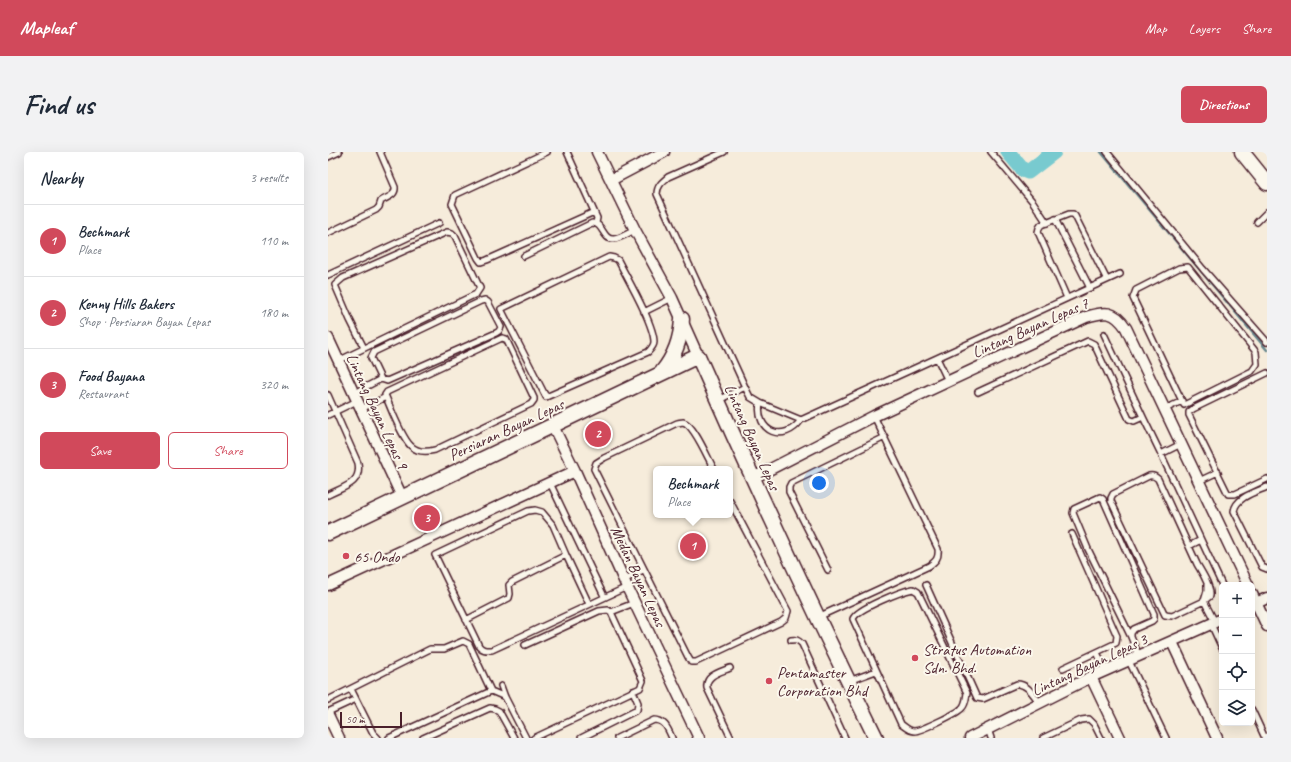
<!DOCTYPE html>
<meta charset="utf-8">
<style>
:root{--surface:#fff;--page:#f2f2f3;--text:#1f2937;--muted:#747a83;--line:#e0e1e3;--accent:#d1495b}
body{margin:0;font-family:Caveat,sans-serif;background:var(--page);color:var(--text)}
.controls{position:absolute;right:12px;bottom:12px;display:grid;overflow:hidden;border-radius:6px;box-shadow:0 4px 16px #0002}
.controls button{width:36px;height:36px;display:grid;place-items:center;padding:0;border:0;border-bottom:1px solid var(--line);background:var(--surface);color:var(--text);font:20px sans-serif}
.scale{position:absolute;left:12px;bottom:10px;width:62px;box-sizing:border-box;padding-left:4px;border:2px solid #4a1f2b;border-top:0;font-size:11px;line-height:14px;white-space:nowrap;color:#4a1f2b;-webkit-text-stroke:3px #fbf7ec;paint-order:stroke}
.you{position:absolute;left:491px;top:331px;width:14px;height:14px;margin:-10px;border:3px solid #fff;border-radius:50%;background:#1a73e8;box-shadow:0 0 0 6px #1a73e833}
.badge{display:grid;place-items:center;width:26px;height:26px;border-radius:50%;background:var(--accent);color:#fff;font-size:13px;font-weight:700}
.pin{position:absolute;translate:-50% -50%;border:2px solid #fff;box-shadow:0 1px 4px #0006}
.popup{position:absolute;left:325px;top:314px;width:80px;height:52px;box-sizing:border-box;display:grid;place-content:center;border-radius:6px;background:var(--surface);filter:drop-shadow(0 1px 3px #0005);font-size:13px;white-space:nowrap;color:var(--muted)}
.popup b{font-size:15px;color:var(--text)}
.popup::after{content:'';position:absolute;left:50%;top:100%;margin-left:-8px;border:8px solid transparent;border-top-color:var(--surface)}
.list{margin:0;padding:0;list-style:none}
h2{display:flex;justify-content:space-between;align-items:center;height:52px;margin:0;padding:0 16px;font-size:17px}
h2 small{font-size:13px;font-weight:400;color:var(--muted)}
.list li{display:grid;grid-template-columns:26px 1fr auto;gap:12px;align-items:center;box-sizing:border-box;height:72px;padding:0 16px;border-top:1px solid var(--line)}
.list b{display:block;font-size:15px;white-space:nowrap}
.list p{margin:0;font-size:13px;white-space:nowrap;color:var(--muted)}
.list em{font-size:13px;font-style:normal;color:var(--muted)}
.actions{display:flex;gap:8px;padding:12px 16px}
.actions a{flex:1;padding:9px 0;border:1px solid var(--accent);border-radius:6px;text-align:center;font-size:14px;color:var(--accent)}
.actions .main{background:var(--accent);color:#fff}
.icon{flex:none;width:22px;height:22px;fill:none;stroke:currentColor;stroke-width:2;stroke-linecap:round;stroke-linejoin:round}
.map{position:relative;flex:none;width:939px;height:586px;overflow:hidden;border-radius:6px}
header{display:flex;align-items:center;gap:24px;box-sizing:border-box;height:56px;padding:0 20px;background:var(--accent);color:#fff}
header strong{font-size:19px}
nav{display:flex;gap:22px;margin-inline-start:auto;font-size:14px}
.intro{display:flex;align-items:center;justify-content:space-between;box-sizing:border-box;height:96px;padding:0 24px}
h1{margin:0;font-size:28px}
.button{padding:10px 18px;border-radius:6px;background:var(--accent);color:#fff;font-size:14px;font-weight:700}
main{display:flex;gap:24px;padding:0 24px}
aside{flex:1;background:var(--surface);border-radius:6px;box-shadow:0 4px 16px #0002}
.map>svg:first-child{display:block}
.lines{fill:none;stroke-linecap:round;stroke-linejoin:round}
.stream{stroke:#66868d;stroke-width:2.5}
.river{stroke:#78cacf;stroke-width:15}
.lane-casing{stroke:#4a1f2b;stroke-width:8}
.street-casing{stroke:#4a1f2b;stroke-width:13}
.secondary-casing{stroke:#4a1f2b;stroke-width:17}
.lane{stroke:#fbf7ec;stroke-width:5}
.street{stroke:#fbf7ec;stroke-width:10}
.secondary{stroke:#fbf7ec;stroke-width:14}
.poi-dot{fill:#d1495b;stroke:#fbf7ec;stroke-width:1.5}
.labels{text-anchor:middle;stroke-width:4;stroke-linejoin:round;paint-order:stroke}
.street-label{font-size:16px;fill:#4a1f2b;stroke:#fbf7ec}
.poi-label{font-size:16px;fill:#4a1f2b;stroke:#fbf7ec;text-anchor:start}
</style>
<header>
<strong>Mapleaf</strong>
<nav><a>Map</a><a>Layers</a><a>Share</a></nav>
</header>
<div class="intro"><h1>Find us</h1><a class="button">Directions</a></div>
<main>
<aside>
<h2>Nearby<small>3 results</small></h2>
<ul class="list">
<li><span class="badge">1</span><div><b>Bechmark</b><p>Place</p></div><em>110 m</em></li>
<li><span class="badge">2</span><div><b>Kenny Hills Bakers</b><p>Shop · Persiaran Bayan Lepas</p></div><em>180 m</em></li>
<li><span class="badge">3</span><div><b>Food Bayana</b><p>Restaurant</p></div><em>320 m</em></li>
</ul>
<div class="actions"><a class="main">Save</a><a>Share</a></div>
</aside>
<div class="map">
<svg width="939" height="586" viewBox="0 0 939 586">
<rect width="100%" height="100%" fill="#f6ecdb"/>
<filter id="ink" filterUnits="userSpaceOnUse"><feTurbulence type="fractalNoise" baseFrequency=".025" numOctaves="2"/><feDisplacementMap in="SourceGraphic" scale="8" xChannelSelector="R" yChannelSelector="G"/><feConvolveMatrix kernelMatrix="1 2 1 2 8 2 1 2 1" color-interpolation-filters="sRGB"/></filter>
<g filter="url(#ink)">
<g class="lines">
<path class="stream" d="M 773,0 L 939,198"/>
<path class="river" d="M 680,0 L 695,18 L 700,20 L 726,0"/>
<g class="lane-casing">
<path id="lane" d="M 219,0 L 127,43 L 124,52 L 150,106 L 153,110 L 159,108 L 266,60
M 239,0 L 269,66 L 268,71
M 396,0 L 340,25 C 334,30 329,34 329,42 L 417,235
M 663,0 L 705,50 L 719,71
M 779,0 L 875,117 L 939,190
M 0,5 L 11,0
M 727,67 L 762,136
M 929,70 L 939,60
M 0,81 L 48,58 L 51,55 L 53,49 C 59,45 68,44 67,35 L 52,0
M 196,104 L 264,71 C 276,71 274,88 286,87 C 293,86 300,81 307,78
M 281,105 L 286,106 L 290,108 C 299,126 326,172 326,190 C 326,194 323,197 320,200 L 218,245 L 173,157 Z
M 0,123 L 111,71
M 739,146 L 710,80 L 711,76 L 713,73 L 741,62 L 745,62 L 747,64 L 779,128
M 316,160 L 344,146
M 776,182 L 815,265
M 10,209 L 148,142 L 152,136 L 127,84 L 124,81 L 119,80 L 15,126 L 7,133 L 22,168 L 36,196
M 939,221 L 865,257 L 861,260 L 861,263 L 900,342 L 907,342 L 939,327
M 620,229 L 609,206 L 792,122
M 650,240 L 760,189 L 766,192 L 801,267 L 806,269 L 815,265 L 833,302 L 853,292
M 26,241 L 53,227 L 59,229 L 168,181 L 171,179 L 173,175 L 160,150 L 157,148 L 153,149 L 46,200 L 43,206 L 53,227
M 0,243 L 30,311 C 34,332 15,335 0,343
M 391,248 L 417,235 L 422,245 L 432,251 L 473,268 L 609,206
M 432,251 C 427,280 456,292 473,268
M 33,257 L 58,245 C 63,257 74,286 83,294 C 90,301 99,300 107,298 L 203,252 L 206,248 L 206,246 L 179,189 L 178,187 L 174,186 L 59,240 L 57,243 L 58,245
M 837,257 L 854,249 L 805,146 L 808,138 L 851,116 L 860,115 L 928,200 L 929,212 L 924,219 L 856,253 L 854,249
M 0,263 L 29,249
M 833,302 L 894,433
M 386,317 C 380,307 366,272 355,270 C 353,270 351,271 349,271 L 276,306 L 268,311 L 266,317 L 360,505 L 363,510 L 368,510 L 453,470 L 458,466 L 460,459 L 402,349
M 871,329 L 890,320
M 222,331 L 276,444
M 939,335 C 928,340 908,345 906,359 L 934,415 L 939,417
M 744,382 L 789,484 L 788,491 L 769,500 L 777,519
M 861,394 L 873,388
M 500,418 L 461,340 L 461,335 L 463,331 L 557,285
M 296,428 L 315,418
M 598,433 L 649,546 L 655,547 L 689,532 C 700,532 705,543 712,551
M 585,437 L 590,440 L 639,541 C 638,546 638,552 634,556 C 630,561 593,579 586,579 C 581,579 577,575 573,572 L 525,467 C 528,457 574,439 585,437 Z
M 876,449 L 882,444 C 883,434 874,421 869,412 C 856,384 843,355 830,327 C 827,324 825,323 821,324 L 785,342 L 783,346 L 783,349 L 837,463 L 844,464 L 876,449 L 879,439 L 879,432
M 876,449 L 887,470
M 261,452 L 238,403 L 225,373 L 214,360 L 207,358 L 200,359 L 107,403 L 151,494 C 155,499 159,498 164,498 L 299,435
M 283,460 L 306,451
M 490,465 L 601,414 C 608,409 611,406 610,397 L 546,264
M 138,468 L 181,446 L 182,442 L 181,433 L 184,430 L 238,403
M 883,472 L 894,496
M 802,483 L 760,397 L 745,361 L 746,357 L 772,345 L 775,347 L 826,462 L 826,467 L 824,469 L 806,477 L 803,481 L 803,485 L 811,504
M 463,488 C 468,487 470,488 474,492 L 517,586
M 197,493 L 271,459 L 280,458 L 283,460 L 315,529 L 312,536 L 206,586
M 801,509 L 838,586
M 402,516 C 393,520 377,523 379,536 L 403,586
M 735,516 L 769,500
M 521,529 L 548,519
M 173,534 L 177,545 L 198,586
M 23,537 L 45,581 L 50,586
M 0,548 L 102,497 L 116,497 L 135,489 L 141,492 L 163,539
M 924,558 L 937,586
M 0,560 L 28,547
M 660,577 L 663,586
M 61,586 L 163,539 L 177,545
M 95,586 L 162,556 L 167,557 L 171,559 L 186,586
M 253,586 L 309,558 L 310,551 L 305,539
M 289,586 L 326,568 C 337,568 340,577 344,586
M 715,586 L 753,568 L 761,567 L 766,572 L 773,586"/>
</g>
<g class="street-casing">
<path id="street" d="M 269,0 L 307,78 L 344,146 L 370,204
M 283,28 L 336,0
M 0,186 L 74,345
M 225,274 L 247,319 L 299,435 L 371,586
M 425,326 L 546,264 L 758,165 C 777,159 786,158 798,176 L 920,433
M 0,433 L 247,319
M 924,442 L 939,474
M 924,453 L 939,446
M 844,490 L 889,586
M 763,525 L 792,586
M 0,563 L 11,586
M 642,586 L 763,525 L 894,467"/>
</g>
<g class="secondary-casing">
<path id="secondary" d="M 914,0 L 939,31
M 334,220 C 347,204 353,188 354,167
M 0,381 L 370,204 C 427,333 486,460 548,586"/>
</g>
<use href="#lane" class="lane"/>
<use href="#street" class="street"/>
<use href="#secondary" class="secondary"/>
</g>
</g>
<g class="poi-dot">
<circle cx="18" cy="404" r="4"/>
<circle cx="587" cy="506" r="4"/>
<circle cx="441" cy="529" r="4"/>
</g>
<g class="labels">
<g class="street-label">
<text transform="translate(702 175) rotate(-24)" y="6">Lintang Bayan Lepas 7</text>
<text transform="translate(50 259) rotate(65)" y="6">Lintang Bayan Lepas 9</text>
<text transform="translate(178 277) rotate(-25)" y="6">Persiaran Bayan Lepas</text>
<text transform="translate(425 285) rotate(66)" y="6">Lintang Bayan Lepas</text>
<text transform="translate(311 424) rotate(65)" y="6">Medan Bayan Lepas</text>
<text transform="translate(761 512) rotate(-25)" y="6">Lintang Bayan Lepas 3</text>
</g>
<g class="poi-label">
<text x="26" y="410">65 Ondo</text>
<text x="595" y="503">Stratus Automation<tspan x="595" dy="18">Sdn. Bhd.</tspan></text>
<text x="449" y="526">Pentamaster<tspan x="449" dy="18">Corporation Bhd</tspan></text>
</g>
</g>
</svg>
<div class="controls">
<button>+</button>
<button>−</button>
<button><svg class="icon" aria-label="locate" viewBox="0 0 24 24"><circle cx="12" cy="12" r="6"/><path d="M12 2v4M12 18v4M2 12h4M18 12h4"/></svg></button>
<button><svg class="icon" aria-label="layers" viewBox="0 0 24 24"><path d="M12 4l9 5-9 5-9-5zM3 14l9 5 9-5"/></svg></button>
</div>
<div class="scale">50 m</div>
<div class="you"></div>
<div class="pin badge" style="left:365px;top:394px">1</div>
<div class="popup"><b>Bechmark</b>Place</div>
<div class="pin badge" style="left:270px;top:282px">2</div>
<div class="pin badge" style="left:99px;top:366px">3</div>
</div>
</main>
